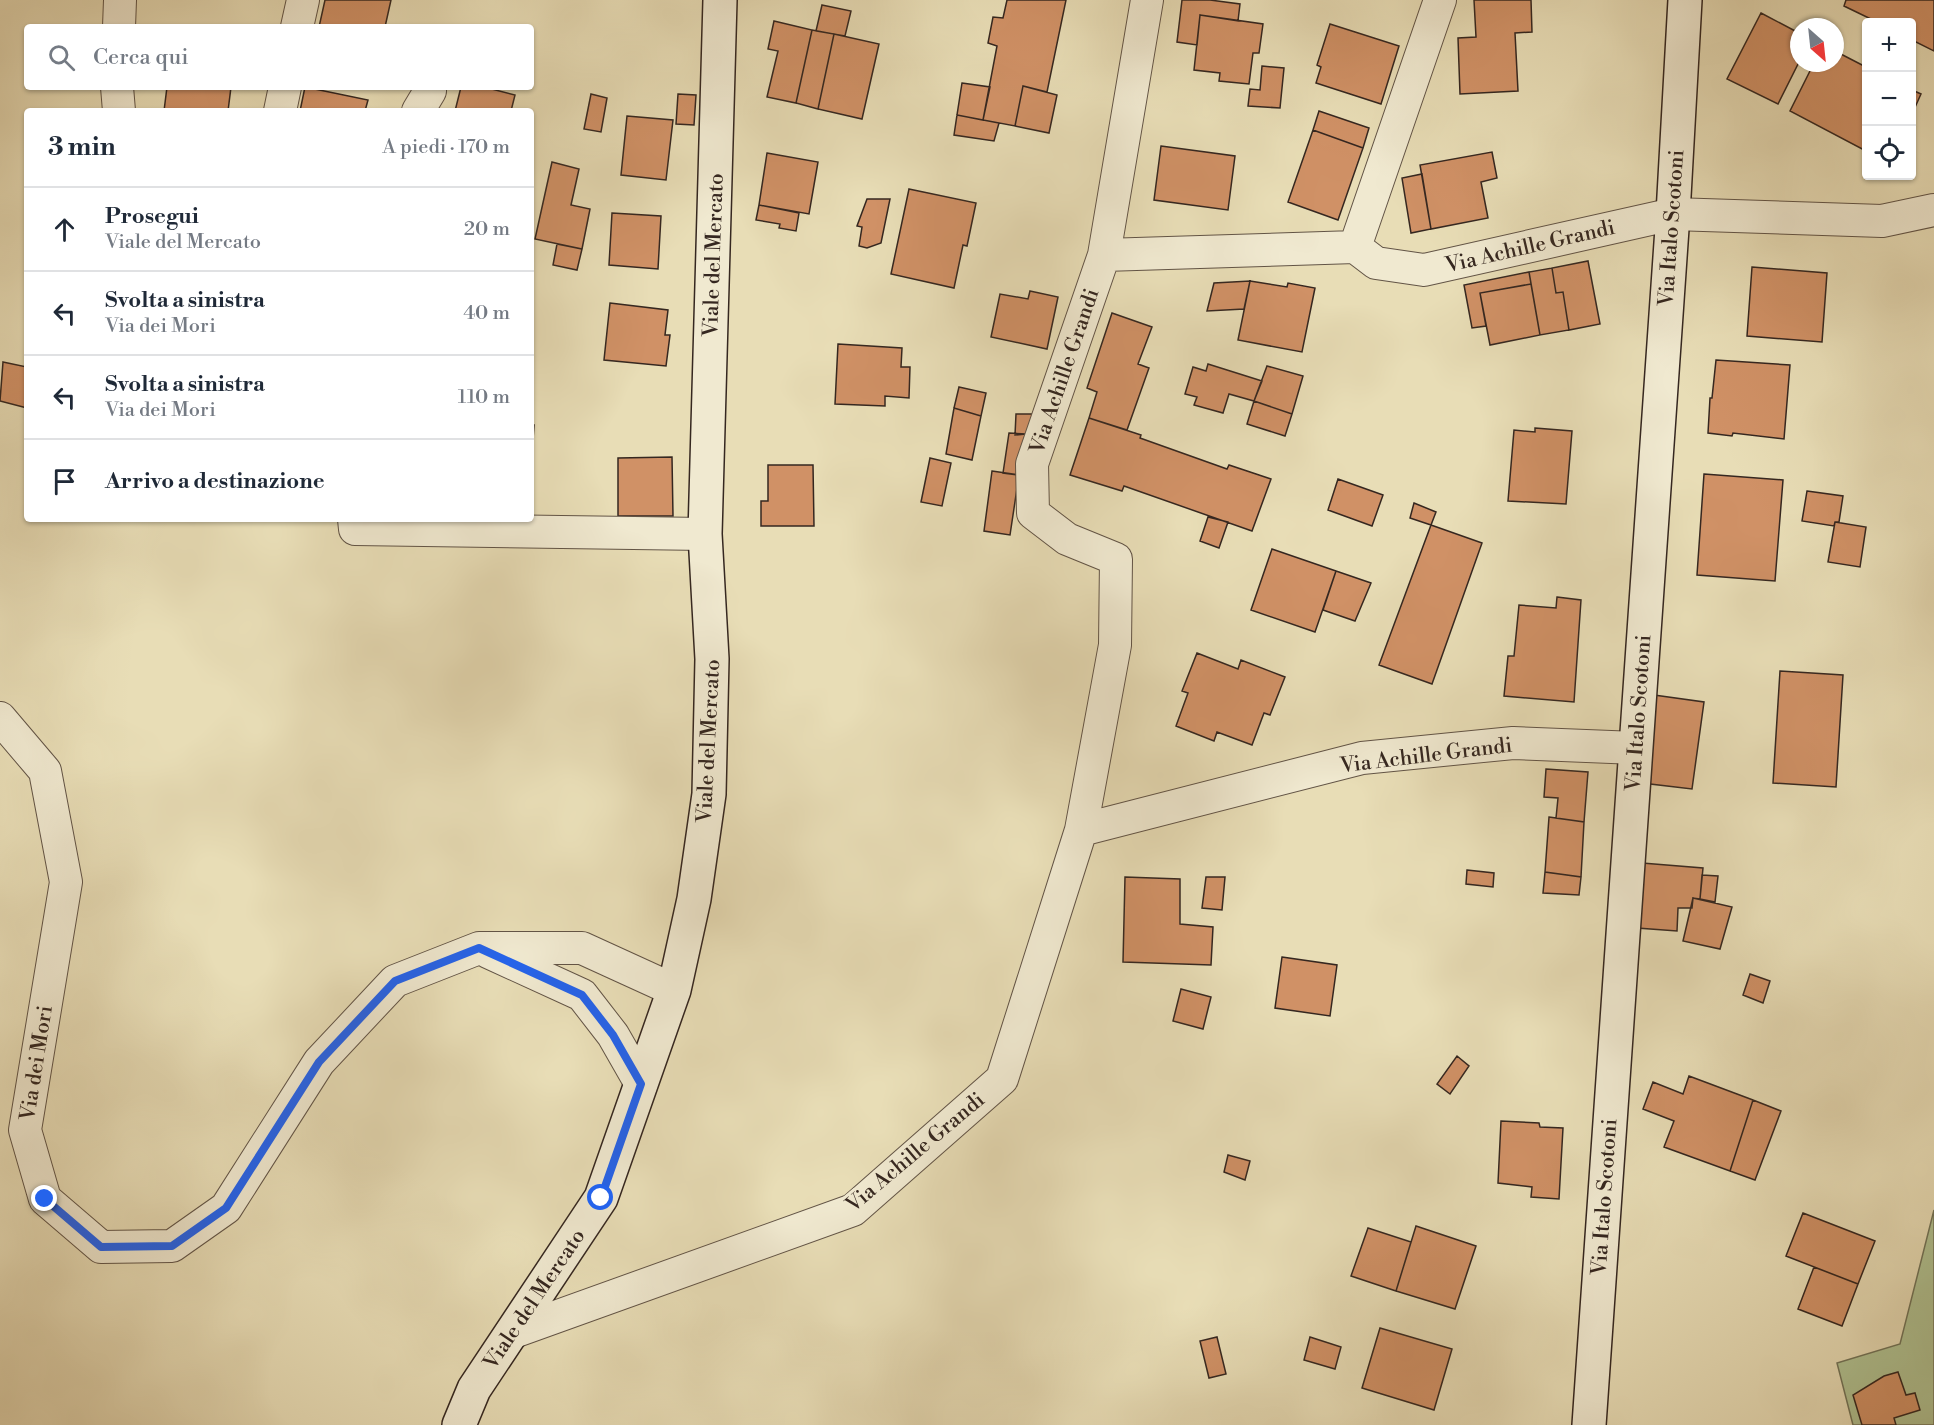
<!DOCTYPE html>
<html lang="it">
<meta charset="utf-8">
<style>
:root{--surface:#fff;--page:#f2f2f3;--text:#1f2937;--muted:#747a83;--line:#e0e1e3}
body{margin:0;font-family:"Libre Bodoni",serif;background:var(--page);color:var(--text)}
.controls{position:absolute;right:18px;top:18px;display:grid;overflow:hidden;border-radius:6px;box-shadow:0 2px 4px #0004}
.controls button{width:54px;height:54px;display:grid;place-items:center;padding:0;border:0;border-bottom:2px solid var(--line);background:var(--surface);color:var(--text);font:30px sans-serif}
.compass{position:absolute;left:1790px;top:18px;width:54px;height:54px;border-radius:50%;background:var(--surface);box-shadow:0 2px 4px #0004;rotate:153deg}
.stop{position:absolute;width:18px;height:18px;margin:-14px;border:4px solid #2563eb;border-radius:50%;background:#fff}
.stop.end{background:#2563eb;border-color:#fff;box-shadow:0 2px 6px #0008}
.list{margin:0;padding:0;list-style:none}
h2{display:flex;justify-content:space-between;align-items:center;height:78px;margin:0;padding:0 24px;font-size:26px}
h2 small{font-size:20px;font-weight:400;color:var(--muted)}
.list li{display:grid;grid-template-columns:39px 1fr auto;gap:18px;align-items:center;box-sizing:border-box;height:84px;padding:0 24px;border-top:2px solid var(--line)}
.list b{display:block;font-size:22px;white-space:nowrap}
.list p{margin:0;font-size:20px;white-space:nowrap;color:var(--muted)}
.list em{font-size:20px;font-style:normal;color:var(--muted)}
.icon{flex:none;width:33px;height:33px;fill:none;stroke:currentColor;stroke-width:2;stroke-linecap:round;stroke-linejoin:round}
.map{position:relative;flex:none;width:1934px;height:1425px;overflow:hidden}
.search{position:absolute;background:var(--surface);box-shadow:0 2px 4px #0004;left:24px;top:24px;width:510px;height:66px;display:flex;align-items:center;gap:15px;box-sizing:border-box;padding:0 21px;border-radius:6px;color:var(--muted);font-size:22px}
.panel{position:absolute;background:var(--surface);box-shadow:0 2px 4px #0004;left:24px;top:108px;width:510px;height:414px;border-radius:6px}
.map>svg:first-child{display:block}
.green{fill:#b0c292;stroke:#727459;stroke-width:1.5}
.building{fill:#d09166;stroke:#352720;stroke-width:1.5}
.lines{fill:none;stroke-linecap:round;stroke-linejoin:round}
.street-casing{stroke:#625446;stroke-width:34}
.secondary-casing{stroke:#352720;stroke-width:36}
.street{stroke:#f0e9d0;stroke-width:32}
.secondary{stroke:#f0e9d0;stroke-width:33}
.route{stroke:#2563eb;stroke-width:8}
.labels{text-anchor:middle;stroke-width:6;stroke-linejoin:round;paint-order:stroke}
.street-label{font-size:21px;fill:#352720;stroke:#f0e9d0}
</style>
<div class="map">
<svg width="1934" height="1425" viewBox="0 0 1934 1425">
<rect width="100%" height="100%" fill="#e8ddb6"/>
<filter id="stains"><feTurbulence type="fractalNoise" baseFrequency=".00333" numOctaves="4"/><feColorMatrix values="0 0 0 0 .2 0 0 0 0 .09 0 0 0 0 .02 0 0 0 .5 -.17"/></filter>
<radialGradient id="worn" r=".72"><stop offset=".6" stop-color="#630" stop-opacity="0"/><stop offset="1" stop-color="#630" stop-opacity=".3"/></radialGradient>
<path class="green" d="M 1934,1210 L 1934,1425 L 1853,1425 L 1837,1363 L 1900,1344 Z"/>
<path class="building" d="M 325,0 L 391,0 L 385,27 L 319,27 Z
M 1007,0 L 1066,0 L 1047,92 L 1023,86 L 1015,126 L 983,120 L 997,46 L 988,43 L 993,17 L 1003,18 Z
M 1182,0 L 1210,0 L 1240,4 L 1238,21 L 1200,15 L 1197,45 L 1177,42 Z
M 1474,0 L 1531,0 L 1532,32 L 1515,33 L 1518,91 L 1460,94 L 1458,38 L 1476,37 Z
M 1846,0 L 1934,0 L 1934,51 L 1912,40 L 1912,22 L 1877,22 L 1844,6 Z
M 822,5 L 851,11 L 845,36 L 816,31 Z
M 1761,13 L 1799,33 L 1799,62 L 1778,104 L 1727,79 Z
M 1200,15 L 1263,24 L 1259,53 L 1253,53 L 1249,84 L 1219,81 L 1220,73 L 1194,70 Z
M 774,21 L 812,30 L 796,103 L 767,97 L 778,51 L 768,49 Z
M 1330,24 L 1399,46 L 1381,104 L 1316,83 L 1321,67 L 1317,65 Z
M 812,30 L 834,34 L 818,109 L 796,103 Z
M 834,34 L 879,44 L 862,119 L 818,109 Z
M 1835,51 L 1866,67 L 1866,151 L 1790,111 L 1814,63 L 1835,63 Z
M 1262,66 L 1284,68 L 1280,108 L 1248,106 L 1250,89 L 1260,90 Z
M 962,83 L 990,87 L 983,120 L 957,115 Z
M 1023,86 L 1057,95 L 1049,133 L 1015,126 Z
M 167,87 L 231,87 L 228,111 L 164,111 Z
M 305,87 L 368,100 L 365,111 L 300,111 Z
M 461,87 L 484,87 L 515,95 L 511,111 L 455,111 Z
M 1912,90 L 1921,94 L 1912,114 Z
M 591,94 L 607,98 L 601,132 L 584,129 Z
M 678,94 L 696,95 L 694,125 L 676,124 Z
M 1319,111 L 1369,128 L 1363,148 L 1313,130 Z
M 957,115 L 999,123 L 994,141 L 954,135 Z
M 627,116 L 673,120 L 666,180 L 621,175 Z
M 1313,130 L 1363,148 L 1338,220 L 1288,202 Z
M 1161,146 L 1235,156 L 1228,210 L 1154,200 Z
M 1492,152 L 1497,178 L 1481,182 L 1488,218 L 1431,229 L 1420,165 Z
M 767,153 L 818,162 L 809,214 L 759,205 Z
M 552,162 L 579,169 L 571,205 L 590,209 L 582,249 L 535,239 Z
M 1422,174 L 1431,229 L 1411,233 L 1402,178 Z
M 909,189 L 976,203 L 967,246 L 963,245 L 954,288 L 891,274 Z
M 867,199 L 890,199 L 881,243 L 867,248 L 859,246 L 862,227 L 857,226 Z
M 759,205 L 799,213 L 796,231 L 779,228 L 780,224 L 756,220 Z
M 612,213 L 661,216 L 658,269 L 609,265 Z
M 557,244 L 582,249 L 577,270 L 553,265 Z
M 1588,261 L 1600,324 L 1569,330 L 1563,292 L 1556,293 L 1552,268 Z
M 1752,267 L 1827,273 L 1822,342 L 1747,336 Z
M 1552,268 L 1556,293 L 1563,292 L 1569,330 L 1540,335 L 1529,272 Z
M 1529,272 L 1531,284 L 1480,293 L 1486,326 L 1472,328 L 1464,285 Z
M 1250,281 L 1244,309 L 1207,311 L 1214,283 Z
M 1250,281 L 1287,287 L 1288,283 L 1315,288 L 1302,352 L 1238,340 Z
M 1531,284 L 1540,335 L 1490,345 L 1480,293 Z
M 1030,291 L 1058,297 L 1047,349 L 991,337 L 1000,294 L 1028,299 Z
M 610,303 L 668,310 L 665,335 L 670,335 L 666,366 L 604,360 Z
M 1112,313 L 1152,327 L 1138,364 L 1149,368 L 1127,430 L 1089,418 L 1097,392 L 1087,388 Z
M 838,344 L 902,348 L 901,367 L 910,367 L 909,398 L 885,396 L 885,406 L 835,404 Z
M 1716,360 L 1790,365 L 1784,439 L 1733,433 L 1732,436 L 1708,433 L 1710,398 L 1712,398 Z
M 3,362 L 27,367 L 27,408 L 0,401 Z
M 1208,364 L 1262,381 L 1254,401 L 1229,394 L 1223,413 L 1194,405 L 1197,397 L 1185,394 L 1193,367 L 1206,371 Z
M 1267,366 L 1303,376 L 1292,414 L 1254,401 Z
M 959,387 L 986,393 L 981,416 L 954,408 Z
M 1254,401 L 1292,414 L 1285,436 L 1247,424 Z
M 954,408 L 981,416 L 972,460 L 946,454 Z
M 1016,414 L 1034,414 L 1026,434 L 1015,435 Z
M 1089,418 L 1141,435 L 1140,438 L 1227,469 L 1229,465 L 1271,479 L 1252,531 L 1124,486 L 1122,491 L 1070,475 Z
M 531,425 L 534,425 L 531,469 Z
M 1535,428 L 1572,431 L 1566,504 L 1508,501 L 1514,430 L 1535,432 Z
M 1009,433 L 1026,434 L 1019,475 L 1003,473 Z
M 672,457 L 673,516 L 618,516 L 618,458 Z
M 930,458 L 951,463 L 942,506 L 921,502 Z
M 768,465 L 813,465 L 814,526 L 761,526 L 761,501 L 768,501 Z
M 992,471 L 1019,475 L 1010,535 L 984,531 Z
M 1704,474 L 1783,480 L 1775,581 L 1697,575 Z
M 1338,479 L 1383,495 L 1372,526 L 1328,510 Z
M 1807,491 L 1843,496 L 1839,522 L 1835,522 L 1834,526 L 1802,521 Z
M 1414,503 L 1436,512 L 1431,525 L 1410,518 Z
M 1208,517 L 1228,522 L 1219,548 L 1200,541 Z
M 1835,522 L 1866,527 L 1860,567 L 1828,562 Z
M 1431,525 L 1482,543 L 1432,684 L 1379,665 Z
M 1272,549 L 1336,571 L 1315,632 L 1251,610 Z
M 1336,571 L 1371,583 L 1355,621 L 1323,610 Z
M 1557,597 L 1581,600 L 1574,702 L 1504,696 L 1508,656 L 1514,656 L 1519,605 L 1556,608 Z
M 1197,653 L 1238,669 L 1241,660 L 1285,677 L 1270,715 L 1264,713 L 1252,745 L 1217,732 L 1214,741 L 1176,726 L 1188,693 L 1182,691 Z
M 1780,671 L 1843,675 L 1836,787 L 1773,783 Z
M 1654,695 L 1704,702 L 1692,789 L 1642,783 Z
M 1546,769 L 1588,772 L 1584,822 L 1556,818 L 1558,798 L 1544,797 Z
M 1549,817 L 1584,822 L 1581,877 L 1545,872 Z
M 1642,863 L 1703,868 L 1700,899 L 1693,898 L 1692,908 L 1678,908 L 1677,931 L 1637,928 Z
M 1467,870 L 1494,873 L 1493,887 L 1466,884 Z
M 1545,872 L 1581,877 L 1579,895 L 1543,893 Z
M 1702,875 L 1718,876 L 1715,902 L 1700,899 Z
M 1125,877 L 1180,879 L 1180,924 L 1213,927 L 1211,965 L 1123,962 Z
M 1206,877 L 1225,877 L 1222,910 L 1202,908 Z
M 1693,898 L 1732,907 L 1720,949 L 1683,941 Z
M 1282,957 L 1337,965 L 1330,1016 L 1275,1008 Z
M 1750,974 L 1770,981 L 1763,1003 L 1743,995 Z
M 1181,989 L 1211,997 L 1203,1029 L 1173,1021 Z
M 1457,1056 L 1469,1066 L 1450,1094 L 1437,1084 Z
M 1689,1076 L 1753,1100 L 1730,1171 L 1664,1147 L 1674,1121 L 1643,1109 L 1653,1082 L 1683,1094 Z
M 1753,1100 L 1781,1111 L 1755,1180 L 1730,1171 Z
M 1501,1121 L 1539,1123 L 1540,1127 L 1563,1128 L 1559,1199 L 1531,1197 L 1532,1187 L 1498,1183 Z
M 1228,1155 L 1250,1161 L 1245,1180 L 1224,1172 Z
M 1803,1213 L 1875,1241 L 1858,1284 L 1786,1256 Z
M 1416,1226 L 1476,1246 L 1455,1309 L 1396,1291 Z
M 1368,1228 L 1411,1242 L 1396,1291 L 1351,1276 Z
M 1814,1267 L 1858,1284 L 1842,1326 L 1798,1309 Z
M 1380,1328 L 1452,1349 L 1434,1410 L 1362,1388 Z
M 1217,1337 L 1226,1374 L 1209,1378 L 1200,1341 Z
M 1310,1337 L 1341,1347 L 1335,1369 L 1304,1360 Z
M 1898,1372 L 1906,1395 L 1915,1393 L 1920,1410 L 1894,1418 L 1896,1425 L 1862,1425 L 1853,1395 L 1884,1376 Z"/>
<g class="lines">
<g class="street-casing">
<path id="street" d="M 119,27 L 120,0
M 297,27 L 303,0
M 117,87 L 119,111
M 280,111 L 285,87
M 418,111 L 430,91
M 1355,247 L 1440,0
M 1104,255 L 1147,0
M 354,519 L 355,529 L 705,534
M 0,718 L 45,771 L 66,882 L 25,1130 L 45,1199 L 101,1247 L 172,1246 L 226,1208 L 319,1062 L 395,981 L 479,948 L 582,948 L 674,990
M 1081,830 L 1362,758 L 1513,743 L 1636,748
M 488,952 L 582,995 L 613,1035 L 641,1084
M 511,1333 L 853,1210 L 1002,1079 L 1081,830 L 1115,645 L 1116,559 L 1067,539 L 1033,513 L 1032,464 L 1104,255 L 1355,247 L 1376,263 L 1424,270 L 1673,214 L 1882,221 L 1934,210"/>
</g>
<g class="secondary-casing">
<path id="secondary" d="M 459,1425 L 474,1389 L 601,1198 L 674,990 L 694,899 L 709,794 L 712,659 L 705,534 L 720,0
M 1589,1425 L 1673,214 L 1685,0"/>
</g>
<use href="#street" class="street"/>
<use href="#secondary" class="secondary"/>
</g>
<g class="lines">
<path class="route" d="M 45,1199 L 101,1247 L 172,1246 L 226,1208 L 319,1062 L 395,981 L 479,948 L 582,995 L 613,1035 L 641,1084 L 601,1198"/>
</g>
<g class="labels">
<g class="street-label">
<text transform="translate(1671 228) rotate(-86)" y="7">Via Italo Scotoni</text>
<text transform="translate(1530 246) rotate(-13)" y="7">Via Achille Grandi</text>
<text transform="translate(713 255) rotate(-88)" y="7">Viale del Mercato</text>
<text transform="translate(1064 371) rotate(-71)" y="7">Via Achille Grandi</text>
<text transform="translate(1638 713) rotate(-86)" y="7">Via Italo Scotoni</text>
<text transform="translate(708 741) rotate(-87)" y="7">Viale del Mercato</text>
<text transform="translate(1426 755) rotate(-7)" y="7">Via Achille Grandi</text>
<text transform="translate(36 1063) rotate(-81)" y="7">Via dei Mori</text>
<text transform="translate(915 1152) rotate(-40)" y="7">Via Achille Grandi</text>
<text transform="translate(1604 1197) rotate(-86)" y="7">Via Italo Scotoni</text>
<text transform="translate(534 1299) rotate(-56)" y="7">Viale del Mercato</text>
</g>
</g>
<rect width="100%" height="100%" filter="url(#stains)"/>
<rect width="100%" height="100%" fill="url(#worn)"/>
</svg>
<div class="controls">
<button>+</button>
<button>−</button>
<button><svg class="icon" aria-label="locate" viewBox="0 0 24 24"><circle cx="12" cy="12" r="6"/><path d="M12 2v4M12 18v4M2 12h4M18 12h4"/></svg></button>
</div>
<svg class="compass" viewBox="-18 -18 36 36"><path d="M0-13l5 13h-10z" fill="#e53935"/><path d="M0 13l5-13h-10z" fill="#747a83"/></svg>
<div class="stop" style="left:601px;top:1198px"></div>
<div class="stop end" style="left:45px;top:1199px"></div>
<div class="search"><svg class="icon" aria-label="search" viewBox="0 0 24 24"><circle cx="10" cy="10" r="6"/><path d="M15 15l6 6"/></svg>Cerca qui</div>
<section class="panel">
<h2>3 min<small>A piedi · 170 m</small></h2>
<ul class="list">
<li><svg class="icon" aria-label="ahead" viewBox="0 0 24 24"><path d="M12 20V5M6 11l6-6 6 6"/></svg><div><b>Prosegui</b><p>Viale del Mercato</p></div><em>20 m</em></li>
<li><svg class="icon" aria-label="left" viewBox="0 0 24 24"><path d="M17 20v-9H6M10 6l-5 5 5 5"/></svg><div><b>Svolta a sinistra</b><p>Via dei Mori</p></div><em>40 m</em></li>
<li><svg class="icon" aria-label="left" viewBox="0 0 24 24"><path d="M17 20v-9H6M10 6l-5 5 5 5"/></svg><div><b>Svolta a sinistra</b><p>Via dei Mori</p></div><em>110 m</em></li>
<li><svg class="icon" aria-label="arrive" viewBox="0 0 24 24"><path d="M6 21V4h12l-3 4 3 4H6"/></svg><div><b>Arrivo a destinazione</b></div></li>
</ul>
</section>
</div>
